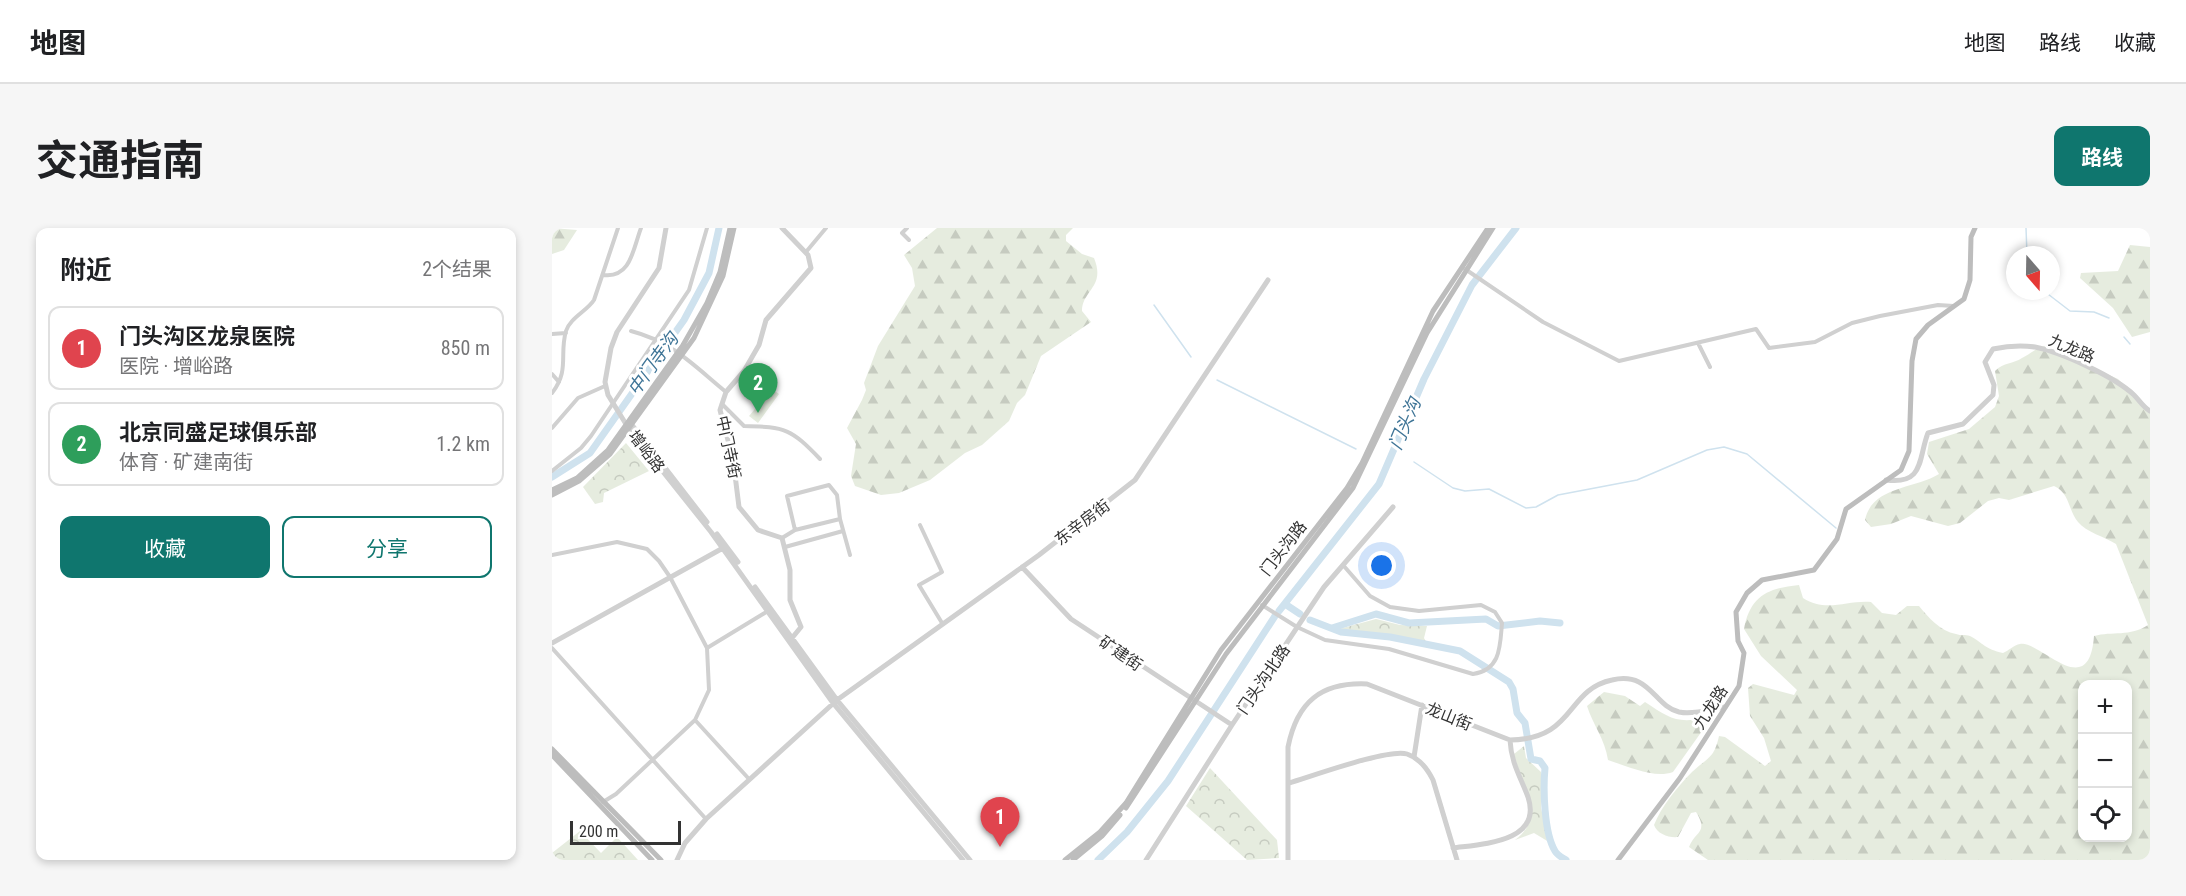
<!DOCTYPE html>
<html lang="zh">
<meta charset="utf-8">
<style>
:root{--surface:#fff;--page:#f6f6f6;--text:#202124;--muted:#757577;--line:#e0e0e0;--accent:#0f766e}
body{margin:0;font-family:"Roboto Condensed","Noto Sans SC",sans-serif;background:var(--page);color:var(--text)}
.controls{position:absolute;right:18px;bottom:18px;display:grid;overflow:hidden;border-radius:12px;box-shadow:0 3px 9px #0003}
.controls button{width:54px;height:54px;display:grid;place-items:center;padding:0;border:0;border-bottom:2px solid var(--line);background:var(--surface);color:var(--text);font:30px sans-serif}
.compass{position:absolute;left:1454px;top:18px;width:54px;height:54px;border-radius:50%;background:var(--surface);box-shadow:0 3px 9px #0003;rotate:160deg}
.scale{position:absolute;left:18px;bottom:15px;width:111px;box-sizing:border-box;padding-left:6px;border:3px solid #333;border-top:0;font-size:16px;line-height:21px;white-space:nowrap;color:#333;-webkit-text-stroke:4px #fff;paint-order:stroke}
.you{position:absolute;left:830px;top:338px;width:21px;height:21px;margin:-15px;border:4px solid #fff;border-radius:50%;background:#1a73e8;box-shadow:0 0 0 9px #1a73e833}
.badge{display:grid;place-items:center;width:39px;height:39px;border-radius:50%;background:var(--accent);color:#fff;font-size:20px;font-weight:700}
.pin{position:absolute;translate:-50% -50px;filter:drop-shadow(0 2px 3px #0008)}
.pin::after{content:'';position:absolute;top:32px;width:21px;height:18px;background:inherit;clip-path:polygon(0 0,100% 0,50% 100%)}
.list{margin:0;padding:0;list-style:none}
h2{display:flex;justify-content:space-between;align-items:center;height:78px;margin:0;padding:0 24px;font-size:26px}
h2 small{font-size:20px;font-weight:400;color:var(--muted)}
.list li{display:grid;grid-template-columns:39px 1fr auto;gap:18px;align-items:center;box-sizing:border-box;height:84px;margin:0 12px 12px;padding:0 12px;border:2px solid var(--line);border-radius:12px}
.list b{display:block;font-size:22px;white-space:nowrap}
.list p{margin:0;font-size:20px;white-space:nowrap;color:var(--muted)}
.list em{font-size:20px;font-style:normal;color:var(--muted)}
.actions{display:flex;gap:12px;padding:18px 24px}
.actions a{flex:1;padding:14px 0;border:2px solid var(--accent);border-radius:12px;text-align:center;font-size:21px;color:var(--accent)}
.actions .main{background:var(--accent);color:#fff}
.icon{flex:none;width:33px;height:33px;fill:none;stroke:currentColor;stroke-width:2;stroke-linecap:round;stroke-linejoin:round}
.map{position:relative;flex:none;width:1598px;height:632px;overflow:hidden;border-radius:12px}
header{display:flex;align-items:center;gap:36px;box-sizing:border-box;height:84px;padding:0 30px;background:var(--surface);border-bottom:2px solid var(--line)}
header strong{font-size:28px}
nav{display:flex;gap:33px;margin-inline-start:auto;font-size:21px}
.intro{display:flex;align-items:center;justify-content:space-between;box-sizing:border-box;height:144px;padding:0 36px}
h1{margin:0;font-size:42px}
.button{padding:15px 27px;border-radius:12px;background:var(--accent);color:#fff;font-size:21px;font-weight:700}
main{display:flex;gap:36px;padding:0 36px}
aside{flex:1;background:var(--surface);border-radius:12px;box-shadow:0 3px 9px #0003}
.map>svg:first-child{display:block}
.forest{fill:url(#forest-firs);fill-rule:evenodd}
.park{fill:url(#park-crowns)}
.pitch{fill:#e6ecdf}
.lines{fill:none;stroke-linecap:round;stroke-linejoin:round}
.stream{stroke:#cfe2ee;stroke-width:1.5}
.river{stroke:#cfe2ee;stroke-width:7}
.minor{stroke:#d0d0d0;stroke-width:4}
.tertiary{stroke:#d0d0d0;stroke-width:5}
.secondary{stroke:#bdbdbd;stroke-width:5}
.labels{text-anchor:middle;stroke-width:6;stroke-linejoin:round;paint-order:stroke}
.street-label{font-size:16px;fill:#333;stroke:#fff}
.water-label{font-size:18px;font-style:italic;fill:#3f7597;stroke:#fff}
</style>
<header>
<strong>地图</strong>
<nav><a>地图</a><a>路线</a><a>收藏</a></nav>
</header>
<div class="intro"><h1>交通指南</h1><a class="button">路线</a></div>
<main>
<aside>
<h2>附近<small>2个结果</small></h2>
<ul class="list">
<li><span class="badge" style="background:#e0444e">1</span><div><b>门头沟区龙泉医院</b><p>医院 · 增峪路</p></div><em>850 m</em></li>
<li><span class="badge" style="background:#2e9e5b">2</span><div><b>北京同盛足球俱乐部</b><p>体育 · 矿建南街</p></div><em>1.2 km</em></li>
</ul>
<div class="actions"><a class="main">收藏</a><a>分享</a></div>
</aside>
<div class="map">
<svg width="1598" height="632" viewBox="0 0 1598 632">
<defs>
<pattern id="forest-firs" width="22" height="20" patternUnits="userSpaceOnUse" patternTransform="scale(1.5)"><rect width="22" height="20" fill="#e6ecdf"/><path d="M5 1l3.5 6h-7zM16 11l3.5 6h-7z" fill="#c6cbc0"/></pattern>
<pattern id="park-crowns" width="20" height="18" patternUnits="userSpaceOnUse" patternTransform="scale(1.5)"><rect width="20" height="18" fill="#e6ecdf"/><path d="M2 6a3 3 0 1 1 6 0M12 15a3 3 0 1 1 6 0" fill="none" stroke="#c6cbc0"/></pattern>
</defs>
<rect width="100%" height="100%" fill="#fff"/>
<path class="forest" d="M 0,0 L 25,2 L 12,22 L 0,26 Z
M 385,0 L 521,0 L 514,7 L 514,13 L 530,26 L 542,30 C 554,59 530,62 530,83 L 539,94 L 489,128 L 473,167 L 465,175 L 457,193 L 430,217 L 413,225 L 378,252 L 347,265 L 329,267 L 303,258 L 299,248 L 304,216 L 295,200 L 310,172 L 314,162 L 312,155 L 326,118 L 363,58 L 360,40 L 352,27 Z
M 1578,17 L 1598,19 L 1598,104 L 1580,109 L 1561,80 L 1528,50 L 1529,45 L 1566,43 Z
M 1492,118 L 1566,151 L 1598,181 L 1598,632 L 1156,632 L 1137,619 C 1143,603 1157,605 1144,584 L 1139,585 L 1126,609 C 1117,610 1105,606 1102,597 C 1109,579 1126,558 1140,544 C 1156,529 1162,531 1167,508 L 1173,509 L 1213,538 L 1219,533 L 1212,510 L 1198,488 L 1196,460 L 1201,456 L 1242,467 L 1245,462 L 1209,428 L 1192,401 C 1198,368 1216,360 1247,357 L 1251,370 C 1274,385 1295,372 1319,374 L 1330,385 L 1344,387 L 1355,378 L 1367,378 C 1376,389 1388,403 1404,406 C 1409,408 1413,406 1418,408 C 1431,415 1433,421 1451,425 C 1456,423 1462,417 1468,416 C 1488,412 1537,476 1542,408 C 1560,403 1578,409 1596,397 L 1564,316 C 1553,309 1534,304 1526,294 C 1516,282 1518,265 1502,258 L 1457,272 L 1447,270 L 1436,273 L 1408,295 L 1396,298 L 1359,288 L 1339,296 L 1319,299 L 1313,292 C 1320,258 1363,261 1387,246 L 1375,226 L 1377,214 L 1417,201 L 1443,179 L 1447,168 L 1443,143 C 1452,134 1461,136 1470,130 C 1478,126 1483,121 1492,118 ZM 1530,457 L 1576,457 L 1576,610 L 1530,610 Z
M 1052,464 L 1073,468 L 1088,478 L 1093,474 C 1116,489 1124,496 1152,490 L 1155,496 L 1121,544 C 1102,551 1075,538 1056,532 C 1053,511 1041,497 1035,478 Z"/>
<path class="park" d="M 74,215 L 97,243 L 52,265 L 51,274 L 43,276 L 31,259 Z
M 824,391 L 848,397 L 875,398 L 872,410 L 874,414 L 834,406 L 787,401 Z
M 972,518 L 974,530 L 989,544 L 989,580 L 997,614 L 982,605 L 963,612 C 997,586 969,558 962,526 Z
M 658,540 L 725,612 L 727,630 L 695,632 L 634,578 Z
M 28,603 L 49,625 L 65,609 L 86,632 L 0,632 L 0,625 Z"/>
<path class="pitch" d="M 213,156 L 227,166 L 206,195 L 197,188 L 213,169 L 207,164 Z"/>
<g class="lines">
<path class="stream" d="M 1474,0 L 1475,27
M 1492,63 L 1518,83 L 1542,84 L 1557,90
M 602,77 L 639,129
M 1572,109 L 1578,116
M 665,152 L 804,221
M 862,234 L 901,260 L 913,263 L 937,261 L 974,280 L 984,279 L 1006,267 L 1085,252 L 1155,222 L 1172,219 L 1195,226 L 1284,300"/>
<path class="river" d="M 0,249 L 38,225 L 132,92 L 157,45 L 167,0
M 733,376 L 748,386
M 727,383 L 827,256 L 872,151 L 920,57 L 964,0
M 758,392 L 789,404 L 838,409 L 908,423 L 957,454 L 961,461 L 965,485 L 973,495 L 979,531 L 988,533 L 993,540 C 991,561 992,605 1003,623 C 1005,627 1011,630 1014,632
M 780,400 L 824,386 L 857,395 L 934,391 L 946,398 L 988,393 L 1008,395
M 546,632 L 575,604 L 616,553 L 723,388"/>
<path class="minor" d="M 355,0 L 350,5 L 357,12
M 254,24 L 274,0
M 913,41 L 991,94 L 1067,133 L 1204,101 L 1217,120 L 1263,114 L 1300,95 L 1328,88 L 1386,77 L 1402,78
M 52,47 C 79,50 81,21 89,0
M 79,103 C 121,114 141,137 174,164
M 0,106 L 14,105
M 1146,115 L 1158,139
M 0,146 L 7,154
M 0,165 C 18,142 7,127 14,103 C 18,90 35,83 42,72 L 66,0
M 170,176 L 192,198 C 234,199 239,201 268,231
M 0,200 L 26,170 L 53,158
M 0,243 L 29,220 L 39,208 L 137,62 L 155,0
M 288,291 L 298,327
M 368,297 L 390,344 L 367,357 L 390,395
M 230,310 L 243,302 L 288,291 L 285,267 L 277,257 L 235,268 L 243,302
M 233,319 L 291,303
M 0,327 L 65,314 L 95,321 L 107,333 L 118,349 L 155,420 L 157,462 L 143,492 L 64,566 L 51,574
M 710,377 L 745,399 L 773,412 L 837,421 L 921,446 C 949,442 948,418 950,395 L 943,384 L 929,377 L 867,383 L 838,379 L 818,368 L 791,337
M 0,420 L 154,591
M 155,420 L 216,383
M 143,492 L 197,551"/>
<path class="tertiary" d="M 114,0 L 107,40 L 65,104 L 59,120 L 53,154 L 56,167 L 77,201 L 159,304 L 281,475 L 411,632
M 230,0 L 256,27 L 259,40 L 214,92 L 207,117 L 192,143 L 174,164 L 168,182 L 181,231 L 187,279 L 206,302 L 230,310 L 238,342 L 238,372 L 249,399 L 240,410
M 77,196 L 80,197 L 155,294
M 1334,252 C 1373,257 1366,230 1376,205 L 1411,196 L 1441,167 L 1442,157 L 1433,134 L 1441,121 C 1455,118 1469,117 1483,119 C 1509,124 1563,149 1582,167 C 1588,173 1591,179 1598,183
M 165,306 L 186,334
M 470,339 L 519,391 L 680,497
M 203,359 L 285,472 L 418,632
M 0,415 L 171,320
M 862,529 L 870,477
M 737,555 C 758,549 837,520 855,526 C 867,530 875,540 881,552 L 905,632
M 901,620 C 930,616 991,614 976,569 C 968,548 959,534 958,512
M 125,632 L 133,615 L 154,591 L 285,472 L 487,327 L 583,252 L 716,52
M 594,632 L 680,497 L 772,359 L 841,279
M 736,632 L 736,519 C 745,474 769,454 815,456 L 958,512 C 1024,511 1013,462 1060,452 C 1098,443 1102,478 1127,484 C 1142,487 1159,481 1173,479"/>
<path class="secondary" d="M 0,262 L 25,250 L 56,222 L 131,117 L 155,75 L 168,44 L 178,0
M 0,267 L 27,253 L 58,226 L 142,110 L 171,48 L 182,0
M 0,521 L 109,632
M 0,527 L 100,632
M 574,580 L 674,426 L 801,260 L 875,105 L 941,0
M 513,632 L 548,604 L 574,575 L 669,422 L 795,260 L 810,235 L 881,83 L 936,0
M 521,632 L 550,608 L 568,587
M 1066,632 L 1128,550 L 1187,458 L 1192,425 L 1186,413 L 1184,384 L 1195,365 L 1210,352 L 1262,342 L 1285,311 L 1294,281 L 1349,242 L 1357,223 L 1360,133 L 1364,111 L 1376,97 L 1412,71 L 1418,52 L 1419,9 L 1423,0"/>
</g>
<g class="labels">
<g class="street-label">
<text transform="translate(1520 120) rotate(23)" y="6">九龙路</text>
<text transform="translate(177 219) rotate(78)" y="6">中门寺街</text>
<text transform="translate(95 223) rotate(53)" y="6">增峪路</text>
<text transform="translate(530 294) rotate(-37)" y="6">东辛房街</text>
<text transform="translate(731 320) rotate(-52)" y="6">门头沟路</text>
<text transform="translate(569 425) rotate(34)" y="6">矿建街</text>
<text transform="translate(711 451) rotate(-56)" y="6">门头沟北路</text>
<text transform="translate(1158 479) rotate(-57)" y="6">九龙路</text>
<text transform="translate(897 488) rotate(22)" y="6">龙山街</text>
</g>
<g class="water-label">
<text transform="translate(101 136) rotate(-54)" y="6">中门寺沟</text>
<text transform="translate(853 196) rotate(-67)" y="6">门头沟</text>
</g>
</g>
</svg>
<div class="controls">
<button>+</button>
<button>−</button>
<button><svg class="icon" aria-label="locate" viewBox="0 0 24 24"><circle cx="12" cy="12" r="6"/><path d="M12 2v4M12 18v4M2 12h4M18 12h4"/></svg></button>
</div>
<svg class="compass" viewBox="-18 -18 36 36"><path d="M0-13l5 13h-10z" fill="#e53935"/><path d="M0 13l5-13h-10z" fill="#757577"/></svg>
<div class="scale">200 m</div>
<div class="you"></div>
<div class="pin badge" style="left:448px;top:619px;background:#e0444e">1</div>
<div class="pin badge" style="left:206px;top:185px;background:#2e9e5b">2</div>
</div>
</main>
